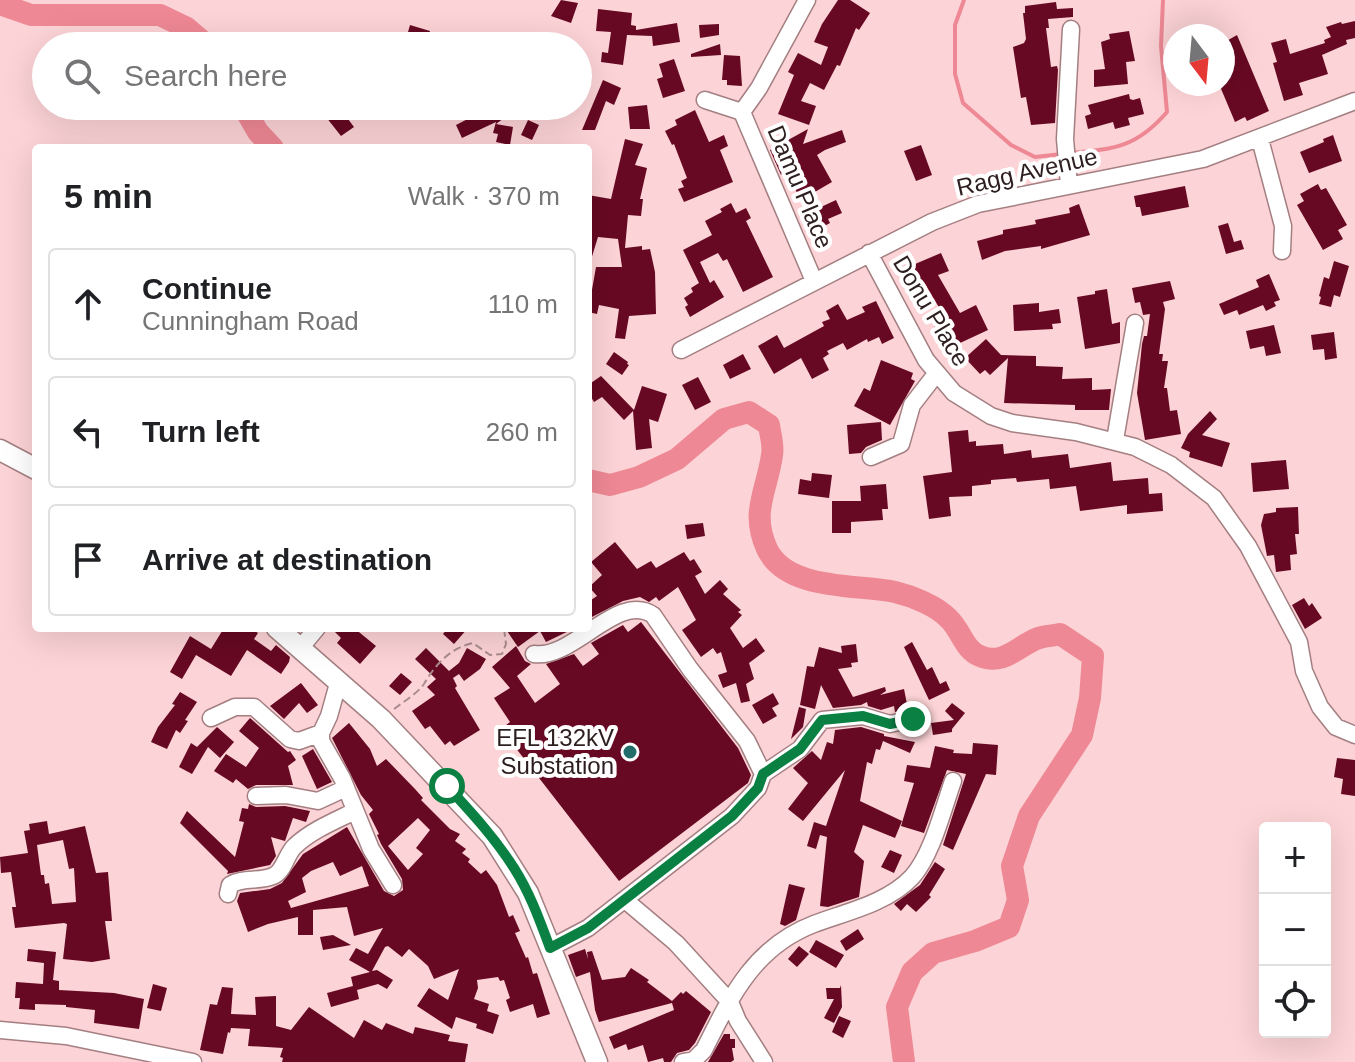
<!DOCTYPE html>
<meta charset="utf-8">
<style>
:root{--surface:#fff;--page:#f2f2f2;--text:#202124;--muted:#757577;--line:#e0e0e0}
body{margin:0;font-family:Arial,sans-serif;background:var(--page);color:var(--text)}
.controls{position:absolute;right:24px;bottom:24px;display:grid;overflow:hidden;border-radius:8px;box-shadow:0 8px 32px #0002}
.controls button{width:72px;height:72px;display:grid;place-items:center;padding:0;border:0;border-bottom:2px solid var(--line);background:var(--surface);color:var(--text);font:40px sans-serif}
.compass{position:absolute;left:1163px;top:24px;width:72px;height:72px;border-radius:50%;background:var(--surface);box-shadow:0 8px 32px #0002;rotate:164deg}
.stop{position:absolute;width:24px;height:24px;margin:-18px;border:6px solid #0b8043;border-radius:50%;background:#fff}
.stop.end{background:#0b8043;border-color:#fff;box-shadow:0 2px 8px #0008}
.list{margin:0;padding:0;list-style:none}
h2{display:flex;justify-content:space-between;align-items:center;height:104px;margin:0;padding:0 32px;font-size:34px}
h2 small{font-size:26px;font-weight:400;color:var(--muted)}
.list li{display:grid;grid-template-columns:52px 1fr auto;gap:24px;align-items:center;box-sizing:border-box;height:112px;margin:0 16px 16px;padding:0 16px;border:2px solid var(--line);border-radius:8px}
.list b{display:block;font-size:30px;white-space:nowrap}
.list p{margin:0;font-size:26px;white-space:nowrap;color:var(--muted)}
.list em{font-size:26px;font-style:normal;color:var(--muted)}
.icon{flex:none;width:44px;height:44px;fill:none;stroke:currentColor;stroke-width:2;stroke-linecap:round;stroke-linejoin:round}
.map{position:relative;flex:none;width:1355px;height:1062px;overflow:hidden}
.search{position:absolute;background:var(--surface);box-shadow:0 8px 32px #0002;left:32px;top:32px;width:560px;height:88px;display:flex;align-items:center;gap:20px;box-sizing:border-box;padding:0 28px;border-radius:44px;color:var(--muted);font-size:30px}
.panel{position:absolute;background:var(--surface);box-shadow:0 8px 32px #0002;left:32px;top:144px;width:560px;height:488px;border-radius:8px}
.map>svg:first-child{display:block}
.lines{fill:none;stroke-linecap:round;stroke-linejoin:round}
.stream{stroke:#ee8894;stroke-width:4}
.river{stroke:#ee8894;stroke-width:22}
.building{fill:#670923;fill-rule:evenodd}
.minor-casing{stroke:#a47f82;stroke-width:19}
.major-casing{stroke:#a47f82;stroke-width:23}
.path{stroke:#ab8d8f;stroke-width:2;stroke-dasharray:8 4;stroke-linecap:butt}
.minor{stroke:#fff;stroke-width:16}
.major{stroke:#fff;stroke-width:20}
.route{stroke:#0b8043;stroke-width:10}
.poi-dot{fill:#226d6b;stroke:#fff;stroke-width:3}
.labels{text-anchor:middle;stroke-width:8;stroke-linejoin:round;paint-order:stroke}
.street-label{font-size:24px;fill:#2d1e1f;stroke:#fff}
.poi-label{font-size:24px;fill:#2d1e1f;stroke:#fff;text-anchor:end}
</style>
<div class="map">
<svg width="1355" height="1062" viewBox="0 0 1355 1062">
<rect width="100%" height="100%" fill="#fcd3d6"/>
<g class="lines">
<path class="stream" d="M 964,0 L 955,25 L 955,74 L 963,103 L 1011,145 L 1035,157 L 1062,154
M 1071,153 C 1115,149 1137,147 1167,112 L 1161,46 L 1163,0"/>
<path class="river" d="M 0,4 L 31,15 L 160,15 L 187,28 L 208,46
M 243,106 L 258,132 L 273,148
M 588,480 L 610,485 L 639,477 L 677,459 L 724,419 L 749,412 L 769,425 C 770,434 774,445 772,455 C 767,491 750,512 767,549 C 787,591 858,584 895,592 C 912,596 937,606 949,619 C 961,630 964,650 980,656 C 1003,666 1017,647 1036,639 C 1043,636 1052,636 1060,634 L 1093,656 L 1090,698 L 1082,735 L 1029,816 L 1012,866 L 1018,900 L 1009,927 L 975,941 L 933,953 L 912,972 L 897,1007 L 904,1062"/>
</g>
<path class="building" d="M 561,0 L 578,3 L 571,23 L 551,16 Z
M 838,0 L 850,0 L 870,13 L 859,30 L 856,28 L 840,66 L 837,65 L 824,90 L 810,83 L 801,101 L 816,106 L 809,125 L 778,114 L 794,75 L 788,72 L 798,53 L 821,65 L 828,47 L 814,42 L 822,24 Z
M 1056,2 L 1057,9 L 1073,8 L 1073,17 L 1048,19 L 1049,28 L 1046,28 L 1051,67 L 1057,66 L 1058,70 L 1055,123 L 1031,125 L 1026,97 L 1021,98 L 1013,47 L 1024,43 L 1026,39 L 1023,13 L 1025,13 L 1025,6 Z
M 598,9 L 632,13 L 631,25 L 636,26 L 636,30 L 677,23 L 680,42 L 653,46 L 652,36 L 627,35 L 623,65 L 601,62 L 602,52 L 608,53 L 611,32 L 596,31 Z
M 1355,21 L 1355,38 L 1346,40 L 1347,44 L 1322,55 L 1328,74 L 1299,83 L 1303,95 L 1284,101 L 1273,63 L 1277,62 L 1271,43 L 1286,39 L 1290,54 L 1325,43 L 1324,40 L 1331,37 L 1326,27 L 1341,22 L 1342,24 Z
M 719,24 L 719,35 L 700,38 L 699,25 Z
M 410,25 L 430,31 L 426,46 L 406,39 Z
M 1129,31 L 1135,61 L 1126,62 L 1128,84 L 1094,87 L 1094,70 L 1105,69 L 1101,42 L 1110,39 L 1109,34 Z
M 1237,35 L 1269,111 L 1247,121 L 1245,117 L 1235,122 L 1219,84 L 1223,84 L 1223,58 L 1230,56 L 1223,43 Z
M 720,44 L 721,55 L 691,57 L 691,54 Z
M 724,55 L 740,56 L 742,86 L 727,85 L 727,80 L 722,80 Z
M 674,59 L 685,91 L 663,98 L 657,79 L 663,77 L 659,64 Z
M 603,80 L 621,88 L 614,105 L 606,101 L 595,130 L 582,130 Z
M 1129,94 L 1130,99 L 1133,100 L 1140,98 L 1144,114 L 1128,118 L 1130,125 L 1115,129 L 1113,122 L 1088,129 L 1085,116 L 1091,114 L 1088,105 Z
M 647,105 L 650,129 L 630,129 L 628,107 Z
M 485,106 L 520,106 L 496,124 L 513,127 L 510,145 L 496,142 L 498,134 L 493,133 L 496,122 L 462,138 L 456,125 L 487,109 Z
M 339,107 L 354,127 L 341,136 L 326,117 Z
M 695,110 L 709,142 L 724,135 L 728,146 L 720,150 L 733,182 L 684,202 L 678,189 L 684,187 L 681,181 L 687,178 L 674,144 L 672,145 L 665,131 L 677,125 L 675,120 Z
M 528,120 L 539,125 L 532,140 L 521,135 Z
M 808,129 L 803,144 L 842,130 L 846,142 L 825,150 L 817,155 L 832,182 L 801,200 L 786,172 L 781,175 L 770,150 Z
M 1333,135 L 1342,161 L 1309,173 L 1300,152 L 1324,142 L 1323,139 Z
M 625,139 L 643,144 L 635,165 L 647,168 L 640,199 L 643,199 L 641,216 L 628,215 L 625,248 L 642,246 L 642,250 L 650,249 L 655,272 L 656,314 L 629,316 L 625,339 L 615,338 L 619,309 L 599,305 L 597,314 L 588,312 L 588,300 L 590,301 L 596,267 L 622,267 L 618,239 L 598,237 L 590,263 L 588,263 L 588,195 L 611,199 Z
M 921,145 L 932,175 L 916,181 L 904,151 Z
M 1318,184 L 1321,190 L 1326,188 L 1347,225 L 1338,230 L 1343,239 L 1323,250 L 1297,205 L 1304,201 L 1300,194 Z
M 1185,186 L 1189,207 L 1142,216 L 1140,207 L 1136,207 L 1134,196 Z
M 836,200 L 842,213 L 828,219 L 830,223 L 817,230 L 808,213 Z
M 731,203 L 736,213 L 746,208 L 751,218 L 746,221 L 773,277 L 743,292 L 727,259 L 723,261 L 718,253 L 700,262 L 710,283 L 714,280 L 724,297 L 690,317 L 685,307 L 688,305 L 684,298 L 693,292 L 691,288 L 699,283 L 683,250 L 712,235 L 705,221 L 722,212 L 720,209 Z
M 1079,204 L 1090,235 L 1041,249 L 1041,246 L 1005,251 L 982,260 L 977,241 L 1003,234 L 1003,230 L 1036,224 L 1035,220 L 1070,213 L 1069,208 Z
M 1228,223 L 1234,242 L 1241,240 L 1244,249 L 1226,254 L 1218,226 Z
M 941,253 L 949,271 L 938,275 L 960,313 L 976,305 L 988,330 L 945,350 L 934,327 L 947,321 L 924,282 L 916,285 L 908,267 Z
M 1334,261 L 1349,266 L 1340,297 L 1334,295 L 1331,307 L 1319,304 L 1321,297 L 1319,296 L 1324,277 L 1329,279 Z
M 1269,274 L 1280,300 L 1274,302 L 1276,306 L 1266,311 L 1263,305 L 1239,315 L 1237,310 L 1224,315 L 1219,304 L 1259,287 L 1256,280 Z
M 1170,281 L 1175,299 L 1163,302 L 1165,309 L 1159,354 L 1163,354 L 1162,361 L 1168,361 L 1164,388 L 1167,388 L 1170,411 L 1177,410 L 1181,434 L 1145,440 L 1137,393 L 1142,344 L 1144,336 L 1147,336 L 1150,314 L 1143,315 L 1140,302 L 1135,303 L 1132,288 Z
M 1107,289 L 1112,324 L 1120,322 L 1120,343 L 1085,349 L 1077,297 L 1095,294 L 1095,291 Z
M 876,301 L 894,338 L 882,344 L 879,337 L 868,342 L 867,339 L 847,350 L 843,343 L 827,351 L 829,354 L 823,358 L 829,370 L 812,379 L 801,358 L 774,374 L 758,346 L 777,335 L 784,348 L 824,326 L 822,322 L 830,319 L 826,311 L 838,304 L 847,320 L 865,312 L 862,307 Z
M 1039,303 L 1039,312 L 1059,309 L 1061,323 L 1052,324 L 1053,329 L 1014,331 L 1013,305 Z
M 1274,325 L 1281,353 L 1266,356 L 1264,346 L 1250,349 L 1246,331 Z
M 1334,332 L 1337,358 L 1325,360 L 1324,349 L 1313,350 L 1311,335 Z
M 986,339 L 1001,355 L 1036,356 L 1036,366 L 1063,367 L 1062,379 L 1092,378 L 1092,390 L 1111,389 L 1109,410 L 1075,410 L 1075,405 L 1004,403 L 1008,358 L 990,375 L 985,370 L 980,374 L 965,358 Z
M 614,352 L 628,362 L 627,364 L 629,365 L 622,375 L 606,364 Z
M 743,354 L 751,369 L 730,379 L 723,365 Z
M 881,360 L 913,373 L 911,379 L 915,381 L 890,425 L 854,406 L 864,388 L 870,391 Z
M 601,376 L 634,410 L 642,386 L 667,394 L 658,422 L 649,419 L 652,448 L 636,450 L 633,411 L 624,420 L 602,397 L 594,402 L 591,397 L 588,399 L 588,385 Z
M 698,377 L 711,402 L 695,410 L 682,385 Z
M 1210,411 L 1217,419 L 1202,435 L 1230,443 L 1222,467 L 1189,457 L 1190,452 L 1181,448 L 1188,434 Z
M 881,422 L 882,440 L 866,447 L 861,453 L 849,454 L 847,425 Z
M 968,430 L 969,442 L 976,441 L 976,446 L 1003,444 L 1004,454 L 1031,450 L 1032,458 L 1068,454 L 1070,468 L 1111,462 L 1113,481 L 1148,478 L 1149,494 L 1162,493 L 1163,511 L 1127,514 L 1127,505 L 1080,511 L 1076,486 L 1050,489 L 1049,479 L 1017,482 L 1016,478 L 991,480 L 991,484 L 972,486 L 972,496 L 949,497 L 951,516 L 929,519 L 923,476 L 952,472 L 948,432 Z
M 1286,460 L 1289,489 L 1253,492 L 1251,463 Z
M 812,473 L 832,475 L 829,498 L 798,494 L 800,479 L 811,481 Z
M 886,484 L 888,509 L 882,509 L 883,520 L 851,522 L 851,533 L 832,533 L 832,501 L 861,501 L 860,486 Z
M 1298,507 L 1299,534 L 1295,534 L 1297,554 L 1290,555 L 1291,570 L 1276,572 L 1274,555 L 1267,556 L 1261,525 L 1264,514 L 1276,512 L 1276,508 Z
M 703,523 L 705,536 L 687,539 L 685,525 Z
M 615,542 L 637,569 L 651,561 L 656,568 L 684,552 L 690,561 L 694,559 L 702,572 L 695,576 L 705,594 L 720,580 L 728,589 L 723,594 L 741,610 L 738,612 L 742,615 L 730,628 L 743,648 L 756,638 L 765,651 L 749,663 L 754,679 L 746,684 L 750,701 L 741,703 L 736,683 L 723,688 L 718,675 L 727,672 L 721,652 L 717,654 L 713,648 L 701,657 L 682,630 L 696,620 L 678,587 L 659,601 L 656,597 L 649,602 L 640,597 L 623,601 L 588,619 L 588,602 L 597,596 L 589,587 L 602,575 L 591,562 Z
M 1304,598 L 1309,606 L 1312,603 L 1322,618 L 1305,629 L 1292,605 Z
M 641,622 L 738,748 L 751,775 L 748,783 L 619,881 L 501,729 L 510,722 L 494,698 L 510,688 L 492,667 L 516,646 L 525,661 L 531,664 L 517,676 L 535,703 L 560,684 L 546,664 L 574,654 L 583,666 L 599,654 L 591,643 L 623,625 L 628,632 Z
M 224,628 L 232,632 L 235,628 L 250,628 L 258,633 L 254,639 L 271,651 L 276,645 L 290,657 L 289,662 L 281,674 L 247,650 L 231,676 L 196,655 L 182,679 L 170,672 L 190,636 L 211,649 Z
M 331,628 L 354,628 L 376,646 L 360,664 L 337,643 L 341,638 Z
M 448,628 L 468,628 L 454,644 L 443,634 Z
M 505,628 L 575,628 L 546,642 L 540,631 L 518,647 Z
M 912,642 L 927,670 L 932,667 L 940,684 L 946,681 L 950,690 L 929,700 L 904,647 Z
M 856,644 L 858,662 L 851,663 L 852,667 L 838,669 L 853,697 L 885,687 L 886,691 L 880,695 L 904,689 L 908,709 L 895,712 L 894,706 L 881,710 L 868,706 L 867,702 L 861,705 L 833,708 L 821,685 L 815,709 L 800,705 L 807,666 L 814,667 L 819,647 L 842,653 L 841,646 Z
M 426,648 L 449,671 L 459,663 L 467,648 L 486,659 L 480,669 L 464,681 L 459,674 L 453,678 L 457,686 L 455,688 L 480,730 L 454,746 L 450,741 L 445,745 L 430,726 L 425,729 L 412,711 L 435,695 L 427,687 L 436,679 L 415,659 Z
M 401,673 L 412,682 L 400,695 L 389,686 Z
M 301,683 L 318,705 L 307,713 L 299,703 L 284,719 L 270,706 Z
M 180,692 L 197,702 L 185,720 L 188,721 L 180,733 L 176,730 L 167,749 L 151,742 L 158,727 L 175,705 L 172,704 Z
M 773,693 L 779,704 L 772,708 L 777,716 L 763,724 L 752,705 Z
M 952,703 L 965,713 L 952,729 L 952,732 L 933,735 L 931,723 L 954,720 L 945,711 Z
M 799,707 L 806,709 L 803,727 L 791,739 Z
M 250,718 L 288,752 L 290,751 L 296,760 L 288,766 L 293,785 L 256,785 L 248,789 L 236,779 L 233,783 L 214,771 L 226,754 L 246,767 L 259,748 L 239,731 Z
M 349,723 L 370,749 L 377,766 L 386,759 L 415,789 L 423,798 L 421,800 L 450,829 L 460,834 L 455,841 L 466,849 L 462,853 L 470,859 L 468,862 L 481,874 L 486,870 L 497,885 L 509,917 L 513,915 L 520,931 L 515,933 L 526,958 L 528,957 L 533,974 L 537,973 L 550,1014 L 537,1018 L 533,1004 L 510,1012 L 506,1000 L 510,998 L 504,980 L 500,981 L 498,977 L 477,980 L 478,988 L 474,999 L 489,1004 L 487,1011 L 499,1015 L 493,1034 L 476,1028 L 477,1024 L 456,1017 L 452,1029 L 417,1006 L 429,988 L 448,1000 L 459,969 L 434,979 L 428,966 L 409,949 L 402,957 L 388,946 L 385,947 L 372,971 L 377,970 L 393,980 L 387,989 L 378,984 L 357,990 L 359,999 L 331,1007 L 327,993 L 353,986 L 351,977 L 370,972 L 349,960 L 356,948 L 368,954 L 383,928 L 354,936 L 347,907 L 313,910 L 313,935 L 298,935 L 298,917 L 268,924 L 248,932 L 237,901 L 240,893 L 270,889 L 282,883 L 303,854 L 347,827 L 384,891 L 394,896 L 403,890 L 402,879 L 381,844 L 377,835 L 379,834 L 369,814 L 373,810 L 361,795 L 332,738 ZM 418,818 L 430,830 L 416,848 L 423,854 L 408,870 L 388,846 ZM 333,862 L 340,876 L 362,866 L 369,886 L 291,908 L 288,901 L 306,892 L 302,878 L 311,871 Z
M 217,727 L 234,742 L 220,758 L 208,747 L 192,774 L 179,767 L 191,743 L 197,747 Z
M 861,727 L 884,734 L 884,736 L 915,742 L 910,753 L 883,741 L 880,750 L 876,749 L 872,764 L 867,762 L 860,801 L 902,821 L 895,838 L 863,825 L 854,852 L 864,861 L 859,897 L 828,907 L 820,906 L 827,837 L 820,835 L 816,849 L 807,846 L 814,822 L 826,826 L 845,770 L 803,821 L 788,809 L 808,783 L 793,768 L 812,751 L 821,760 L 827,742 L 833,744 L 835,730 Z
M 973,743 L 998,745 L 996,775 L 986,774 L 953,850 L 943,845 L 966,774 L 947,770 L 924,833 L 901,826 L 914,783 L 904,781 L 907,765 L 930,768 L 935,746 L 954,750 L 953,753 L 972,754 Z
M 313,749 L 332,782 L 317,789 L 302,756 Z
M 1337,758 L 1355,760 L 1355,796 L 1341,794 L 1343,779 L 1334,777 Z
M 249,804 L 256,807 L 285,806 L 310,811 L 306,822 L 293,818 L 285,841 L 271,837 L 276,856 L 270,865 L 227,874 L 228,871 L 180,823 L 187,811 L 235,857 L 244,822 L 239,821 L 242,808 L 248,809 Z
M 47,821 L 49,834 L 85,826 L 96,873 L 108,872 L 112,921 L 105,921 L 110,959 L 92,962 L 63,959 L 67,924 L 64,923 L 15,928 L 12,907 L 16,907 L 11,872 L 1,873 L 0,857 L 28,853 L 24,831 L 30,830 L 29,824 ZM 63,840 L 69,869 L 74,868 L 76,902 L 52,904 L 49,883 L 45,884 L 44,875 L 41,875 L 37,845 Z
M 890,850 L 902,855 L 894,873 L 881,867 Z
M 935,862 L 945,869 L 929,895 L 931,897 L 916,912 L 907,904 L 901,911 L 894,904 L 920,885 Z
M 789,884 L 805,888 L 796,920 L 785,926 L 780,924 Z
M 858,929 L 864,939 L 846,951 L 840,941 Z
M 333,935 L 351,945 L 323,950 L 320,937 Z
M 816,940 L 844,955 L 836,968 L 809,952 Z
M 799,946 L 809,954 L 797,967 L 788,959 Z
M 28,949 L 56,952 L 53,980 L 59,981 L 59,990 L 114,993 L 144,999 L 139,1029 L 94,1023 L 95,1010 L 66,1007 L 66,1005 L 35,1004 L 35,1010 L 19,1009 L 20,998 L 15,998 L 16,982 L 43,984 L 44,963 L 27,961 Z
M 585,949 L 588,959 L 587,952 L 592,951 L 602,980 L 625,977 L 631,968 L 649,980 L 647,982 L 672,1001 L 681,992 L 683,994 L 686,991 L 711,1012 L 695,1043 L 689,1050 L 677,1053 L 671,1062 L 664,1062 L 663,1058 L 648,1062 L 643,1045 L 628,1050 L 626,1044 L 614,1049 L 609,1037 L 674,1010 L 672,1003 L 599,1022 L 595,1010 L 590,972 L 576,977 L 568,955 Z
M 153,984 L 167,988 L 161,1011 L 147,1008 Z
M 841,985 L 842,1007 L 834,1023 L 824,1018 L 834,999 L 827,999 L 826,988 L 840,988 Z
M 222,987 L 233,988 L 231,1014 L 256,1015 L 255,997 L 276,996 L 276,1026 L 291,1030 L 309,1007 L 354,1038 L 364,1020 L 382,1030 L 386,1023 L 413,1034 L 415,1027 L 450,1035 L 448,1041 L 468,1044 L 465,1062 L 282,1062 L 283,1058 L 280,1057 L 283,1048 L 248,1046 L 250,1029 L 231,1028 L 230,1033 L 228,1032 L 223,1054 L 200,1050 L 210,1004 L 217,1005 Z
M 839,1016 L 851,1021 L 843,1038 L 832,1032 Z
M 724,1034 L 730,1034 L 730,1039 L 735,1039 L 735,1048 L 732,1048 L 734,1060 L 731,1062 L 708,1062 Z"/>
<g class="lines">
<g class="minor-casing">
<path id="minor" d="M 705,100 L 742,112
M 742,112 L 814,281
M 742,112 L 759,88 L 807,0
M 1260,139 L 1283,226 L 1282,251
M 1069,185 L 1065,139 L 1071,29
M 869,253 L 926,360 L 954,393 L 991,416 L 1012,423 L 1076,432 L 1135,447 L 1171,465 L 1214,498 L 1248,546 L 1299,642 L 1304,671 L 1320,707 L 1336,727 L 1355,735
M 681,350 L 932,222 L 978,204 L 1203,159 L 1355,101
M 1115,440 L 1135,323
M 871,457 L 901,444 L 912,405 L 936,374
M 301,647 L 317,628
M 534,654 C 573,660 618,591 653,615 L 690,669 L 747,741 L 763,774 L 758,788 L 732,816 L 588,928 L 550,948
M 339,680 L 329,716 L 321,733 L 321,741 L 342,778 L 371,849 L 393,885
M 211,718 L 235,707 L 254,707 L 290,739 L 299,741 L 321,733
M 763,774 L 800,749 L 822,720 L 863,716 L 890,724 L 913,719
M 256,796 L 286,795 L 318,801 L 346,788
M 228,894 L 230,885 C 243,877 259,882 273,876 C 284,872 286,854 295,846 C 312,830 335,821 355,811
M 625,900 L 676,943 L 730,1002 L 738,1021 L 764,1062
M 0,1030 L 66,1036 L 193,1062
M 683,1062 L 694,1060 L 704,1050 C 731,996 754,947 814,924 C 846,912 888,903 912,877 C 932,855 943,809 953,781"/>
</g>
<g class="major-casing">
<path id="major" d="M 0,450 L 36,469
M 277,628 L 381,719 L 492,836 L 528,893 L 597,1062"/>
</g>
<path class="path" d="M 394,709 C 403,702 418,693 424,684 C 435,665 450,648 473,643 L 490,655 L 502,654 L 506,644 L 504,628"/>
<use href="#minor" class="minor"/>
<use href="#major" class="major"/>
</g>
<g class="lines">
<path class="route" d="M 447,786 C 471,812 495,838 514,868 C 530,893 540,921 550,948 L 588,928 L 732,816 L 758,788 L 763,774 L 800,749 L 822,720 L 863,716 L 890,724 L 913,719"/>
</g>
<circle class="poi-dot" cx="630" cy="752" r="8"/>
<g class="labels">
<g class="street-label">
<text transform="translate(1027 172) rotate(-13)" y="8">Ragg Avenue</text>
<text transform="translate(800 187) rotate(67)" y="8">Damu Place</text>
<text transform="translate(931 311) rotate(59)" y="8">Donu Place</text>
</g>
<g class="poi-label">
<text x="614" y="746">EFL 132kV<tspan x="614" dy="28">Substation</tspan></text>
</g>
</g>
</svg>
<div class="controls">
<button>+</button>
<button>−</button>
<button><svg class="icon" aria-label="locate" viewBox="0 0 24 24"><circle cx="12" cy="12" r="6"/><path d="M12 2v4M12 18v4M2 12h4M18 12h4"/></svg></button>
</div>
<svg class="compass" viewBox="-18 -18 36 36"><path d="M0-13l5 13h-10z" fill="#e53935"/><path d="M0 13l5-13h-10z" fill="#757577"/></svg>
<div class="stop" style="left:447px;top:786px"></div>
<div class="stop end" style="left:913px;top:719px"></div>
<div class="search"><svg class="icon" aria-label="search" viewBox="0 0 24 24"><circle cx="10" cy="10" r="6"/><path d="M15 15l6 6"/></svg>Search here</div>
<section class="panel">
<h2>5 min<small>Walk · 370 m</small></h2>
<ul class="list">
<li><svg class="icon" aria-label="ahead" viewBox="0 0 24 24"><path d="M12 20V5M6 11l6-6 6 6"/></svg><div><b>Continue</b><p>Cunningham Road</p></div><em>110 m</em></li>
<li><svg class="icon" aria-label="left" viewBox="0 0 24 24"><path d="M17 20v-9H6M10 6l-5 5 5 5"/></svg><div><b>Turn left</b></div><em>260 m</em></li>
<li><svg class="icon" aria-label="arrive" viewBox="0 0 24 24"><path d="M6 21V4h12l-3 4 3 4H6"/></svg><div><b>Arrive at destination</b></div></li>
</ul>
</section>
</div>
